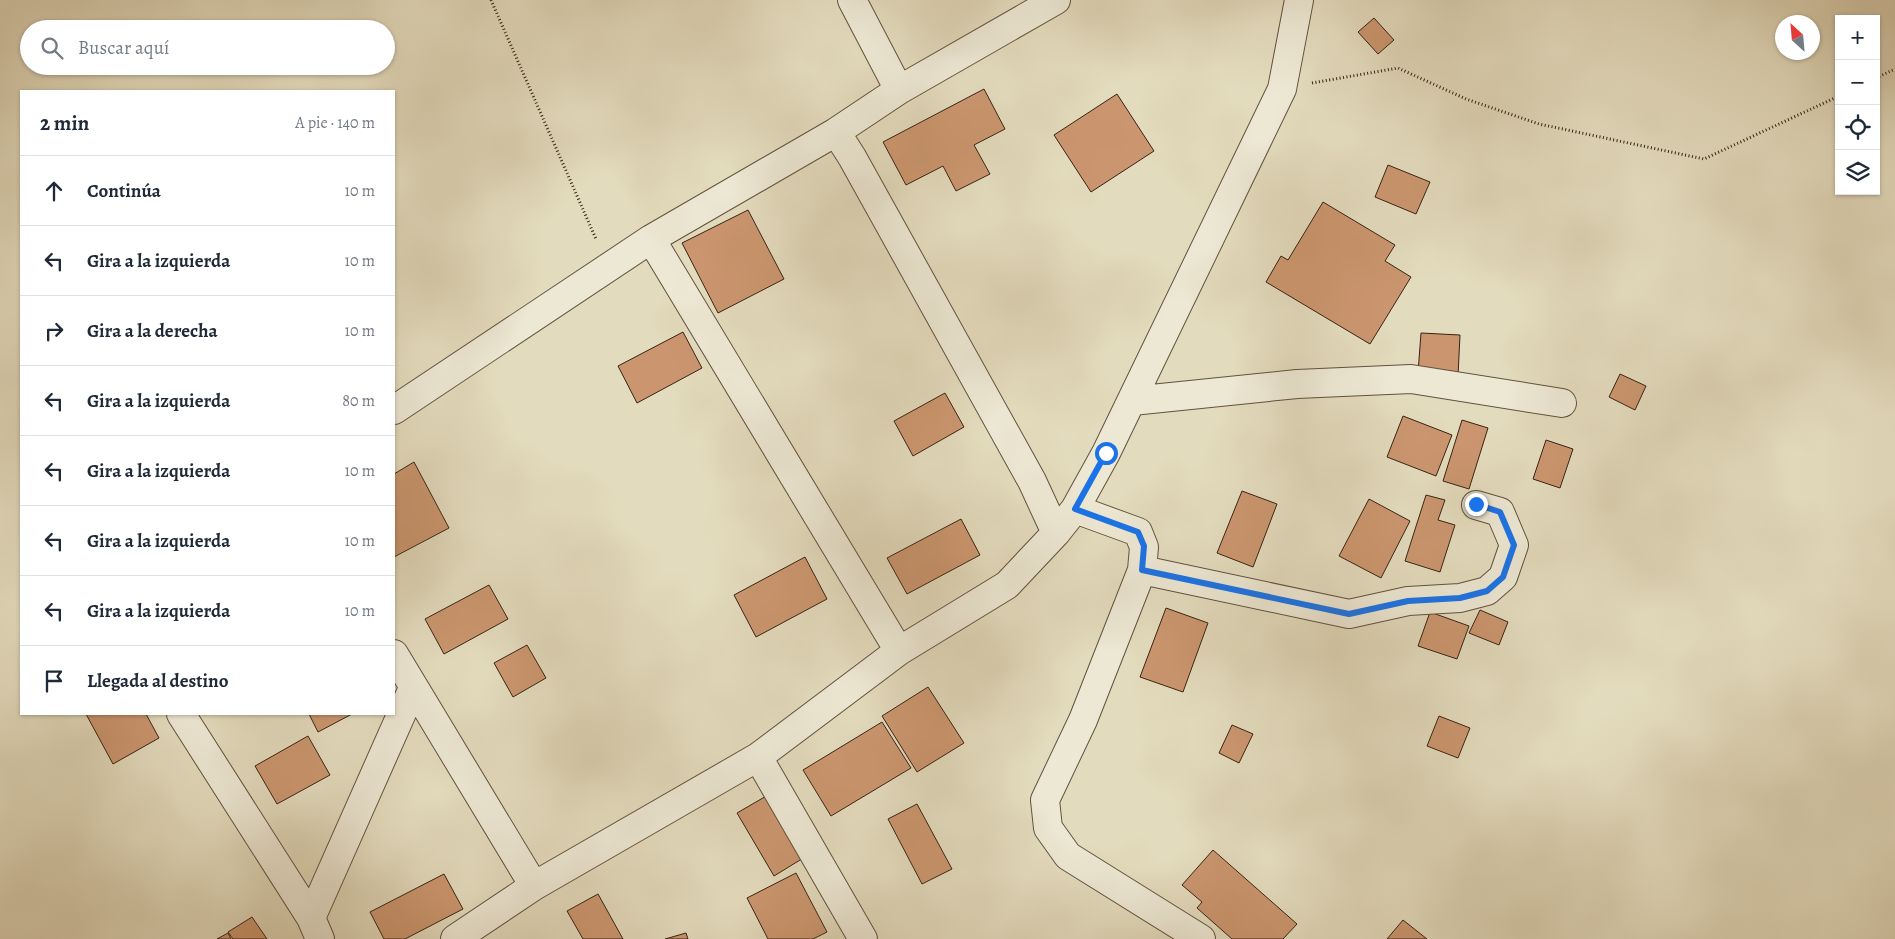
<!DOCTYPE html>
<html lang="es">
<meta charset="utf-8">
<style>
:root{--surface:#fff;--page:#f2f2f3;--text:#1f2937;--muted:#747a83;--line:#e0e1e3}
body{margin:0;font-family:Alegreya,serif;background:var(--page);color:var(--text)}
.controls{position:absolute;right:15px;top:15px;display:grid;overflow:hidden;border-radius:0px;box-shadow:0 1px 4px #0004}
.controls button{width:45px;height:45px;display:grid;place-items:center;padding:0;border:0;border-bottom:1px solid var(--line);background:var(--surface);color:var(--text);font:25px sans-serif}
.compass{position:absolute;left:1775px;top:15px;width:45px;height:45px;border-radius:50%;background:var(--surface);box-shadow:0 1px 4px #0004;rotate:334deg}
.stop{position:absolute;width:15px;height:15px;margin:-11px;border:4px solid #1a73e8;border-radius:50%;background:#fff}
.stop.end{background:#1a73e8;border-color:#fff;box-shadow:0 1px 5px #0008}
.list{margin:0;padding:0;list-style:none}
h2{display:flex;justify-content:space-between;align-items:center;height:65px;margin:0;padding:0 20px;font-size:21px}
h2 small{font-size:16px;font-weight:400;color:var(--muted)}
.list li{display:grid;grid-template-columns:32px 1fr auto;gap:15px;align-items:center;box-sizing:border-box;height:70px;padding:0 20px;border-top:1px solid var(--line)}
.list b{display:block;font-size:19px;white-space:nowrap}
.list em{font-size:16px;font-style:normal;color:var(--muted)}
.icon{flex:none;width:28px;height:28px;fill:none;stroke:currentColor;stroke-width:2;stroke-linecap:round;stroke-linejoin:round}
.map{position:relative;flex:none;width:1895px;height:939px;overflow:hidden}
.search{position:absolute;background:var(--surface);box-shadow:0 1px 4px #0004;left:20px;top:20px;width:375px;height:55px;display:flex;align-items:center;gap:12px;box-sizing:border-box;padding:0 18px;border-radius:28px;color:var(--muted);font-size:19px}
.panel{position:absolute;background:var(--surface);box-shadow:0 1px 4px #0004;left:20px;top:90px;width:375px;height:625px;border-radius:0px}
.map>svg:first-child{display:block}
.building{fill:#cb966f;stroke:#372314}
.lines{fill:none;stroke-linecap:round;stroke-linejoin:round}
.street-casing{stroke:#62513e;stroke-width:30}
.path{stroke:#372314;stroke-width:3;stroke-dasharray:1 2.5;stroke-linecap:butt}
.street{stroke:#ede8d4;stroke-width:28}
.route{stroke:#1a73e8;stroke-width:6}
</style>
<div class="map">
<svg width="1895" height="939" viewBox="0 0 1895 939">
<rect width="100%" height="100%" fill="#e3dbbd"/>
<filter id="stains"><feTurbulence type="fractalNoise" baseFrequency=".004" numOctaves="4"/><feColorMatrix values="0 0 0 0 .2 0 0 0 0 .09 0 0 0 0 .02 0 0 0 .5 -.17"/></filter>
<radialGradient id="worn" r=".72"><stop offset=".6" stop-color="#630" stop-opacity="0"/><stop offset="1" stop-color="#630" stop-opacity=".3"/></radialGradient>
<path class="building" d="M 1374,18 L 1394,40 L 1378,54 L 1358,32 Z
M 984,89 L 1005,129 L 974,145 L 990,174 L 956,191 L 943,166 L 906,185 L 883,142 Z
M 1117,94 L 1154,151 L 1091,192 L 1054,135 Z
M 1388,165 L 1430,182 L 1416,214 L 1375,197 Z
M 1323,202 L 1395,245 L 1385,261 L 1411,277 L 1370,344 L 1266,282 L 1281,256 L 1288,260 Z
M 748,210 L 784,279 L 718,313 L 682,243 Z
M 683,332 L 702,368 L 637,403 L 618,366 Z
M 1421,333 L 1460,335 L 1458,376 L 1418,373 Z
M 1620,374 L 1646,386 L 1635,410 L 1609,397 Z
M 945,393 L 964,427 L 913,456 L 894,421 Z
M 1403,416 L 1452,435 L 1436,476 L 1387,457 Z
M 1462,420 L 1488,428 L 1469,489 L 1443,481 Z
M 1546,440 L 1573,449 L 1560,488 L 1533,479 Z
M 414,462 L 449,528 L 394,557 L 394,474 Z
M 1242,491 L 1277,504 L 1253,567 L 1217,553 Z
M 1426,495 L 1445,500 L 1438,520 L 1455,525 L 1440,572 L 1405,561 Z
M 1369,499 L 1410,521 L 1381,578 L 1339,556 Z
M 961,519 L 980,555 L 907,594 L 887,558 Z
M 805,557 L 827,599 L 756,637 L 734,595 Z
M 489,585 L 508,619 L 444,654 L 425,619 Z
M 1166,608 L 1208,623 L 1183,692 L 1140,677 Z
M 1480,610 L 1508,622 L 1499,645 L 1469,633 Z
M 1430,612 L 1469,626 L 1457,659 L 1418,646 Z
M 527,645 L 546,678 L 513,697 L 494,663 Z
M 928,687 L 964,743 L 917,772 L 882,716 Z
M 86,714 L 146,714 L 159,738 L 113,764 Z
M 309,714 L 352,714 L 318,732 Z
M 1439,716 L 1470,728 L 1458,758 L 1427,746 Z
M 882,722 L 911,768 L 831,816 L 803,770 Z
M 1232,725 L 1253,734 L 1239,763 L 1219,753 Z
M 308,736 L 330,775 L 277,804 L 255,766 Z
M 768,795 L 805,857 L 774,876 L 737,813 Z
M 917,804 L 952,869 L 922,884 L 888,819 Z
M 1213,850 L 1297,924 L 1283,939 L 1232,939 L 1197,908 L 1202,902 L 1182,885 Z
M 796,873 L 827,932 L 813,939 L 768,939 L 747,898 Z
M 444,874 L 463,909 L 405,939 L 384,939 L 370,912 Z
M 598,894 L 623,939 L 583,939 L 567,911 Z
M 252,917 L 267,939 L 233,939 L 228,932 Z
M 1403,920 L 1427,939 L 1387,939 Z
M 228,933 L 231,939 L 217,939 Z
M 686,933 L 688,939 L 665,939 Z"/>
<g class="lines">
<g class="street-casing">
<path id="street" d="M 852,0 L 899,90
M 836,132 L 852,157 L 1032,481 L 1056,533
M 651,239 L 899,651
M 1132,401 L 1297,384 L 1411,379 L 1562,403
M 394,410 L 651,239 L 836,132 L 899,90 L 1056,0
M 1075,509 L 1138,532 L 1144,547 L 1142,570 L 1083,720 L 1045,800 L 1048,828 L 1068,856 L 1201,939
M 1142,570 L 1349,614 L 1408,601 L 1460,598 L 1487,591 L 1503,577 L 1514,545 L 1500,512 L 1476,505
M 394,654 L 534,886
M 181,714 L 311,918 L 320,939
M 758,757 L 863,939
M 311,918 L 413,688
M 455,939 L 534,886 L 758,757 L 899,651 L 1007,585 L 1056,533 L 1075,509 L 1106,453 L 1282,89 L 1299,0"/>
</g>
<path class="path" d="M 491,0 L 596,239
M 1876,78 L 1895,69
M 1312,83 L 1398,68 L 1466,99 L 1539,124 L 1704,159 L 1839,96"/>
<use href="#street" class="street"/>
</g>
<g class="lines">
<path class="route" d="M 1106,453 L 1075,509 L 1138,532 L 1144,546 L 1142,570 L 1349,614 L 1408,601 L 1460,598 L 1487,591 L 1503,577 L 1514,545 L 1500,512 L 1476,504"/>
</g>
<rect width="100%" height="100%" filter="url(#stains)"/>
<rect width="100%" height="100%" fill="url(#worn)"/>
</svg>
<div class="controls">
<button>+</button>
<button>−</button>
<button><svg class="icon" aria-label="locate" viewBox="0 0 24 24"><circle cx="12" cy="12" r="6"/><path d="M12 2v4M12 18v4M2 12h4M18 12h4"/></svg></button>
<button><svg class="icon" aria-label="layers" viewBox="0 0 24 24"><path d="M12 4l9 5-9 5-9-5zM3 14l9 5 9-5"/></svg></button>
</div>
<svg class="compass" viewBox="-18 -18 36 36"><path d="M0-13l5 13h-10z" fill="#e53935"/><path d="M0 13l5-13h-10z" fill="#747a83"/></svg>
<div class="stop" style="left:1106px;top:453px"></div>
<div class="stop end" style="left:1476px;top:504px"></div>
<div class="search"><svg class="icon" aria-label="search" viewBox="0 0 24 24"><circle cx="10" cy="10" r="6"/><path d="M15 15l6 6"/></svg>Buscar aquí</div>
<section class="panel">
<h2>2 min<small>A pie · 140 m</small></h2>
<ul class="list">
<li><svg class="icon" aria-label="ahead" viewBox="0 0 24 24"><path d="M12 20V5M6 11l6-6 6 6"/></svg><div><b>Continúa</b></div><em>10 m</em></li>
<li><svg class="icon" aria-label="left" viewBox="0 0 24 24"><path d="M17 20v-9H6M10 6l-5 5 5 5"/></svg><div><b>Gira a la izquierda</b></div><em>10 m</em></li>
<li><svg class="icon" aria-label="right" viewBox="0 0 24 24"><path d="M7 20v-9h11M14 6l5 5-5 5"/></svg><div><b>Gira a la derecha</b></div><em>10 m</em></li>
<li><svg class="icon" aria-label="left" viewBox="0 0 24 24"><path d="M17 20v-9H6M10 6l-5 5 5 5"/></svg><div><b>Gira a la izquierda</b></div><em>80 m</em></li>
<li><svg class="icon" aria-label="left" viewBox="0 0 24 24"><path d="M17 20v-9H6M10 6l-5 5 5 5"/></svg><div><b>Gira a la izquierda</b></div><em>10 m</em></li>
<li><svg class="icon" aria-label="left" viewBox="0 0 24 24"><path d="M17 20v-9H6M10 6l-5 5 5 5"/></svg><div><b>Gira a la izquierda</b></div><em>10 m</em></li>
<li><svg class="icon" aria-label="left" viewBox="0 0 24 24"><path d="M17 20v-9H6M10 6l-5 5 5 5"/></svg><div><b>Gira a la izquierda</b></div><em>10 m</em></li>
<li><svg class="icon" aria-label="arrive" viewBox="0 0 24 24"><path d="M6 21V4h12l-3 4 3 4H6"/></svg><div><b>Llegada al destino</b></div></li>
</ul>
</section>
</div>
